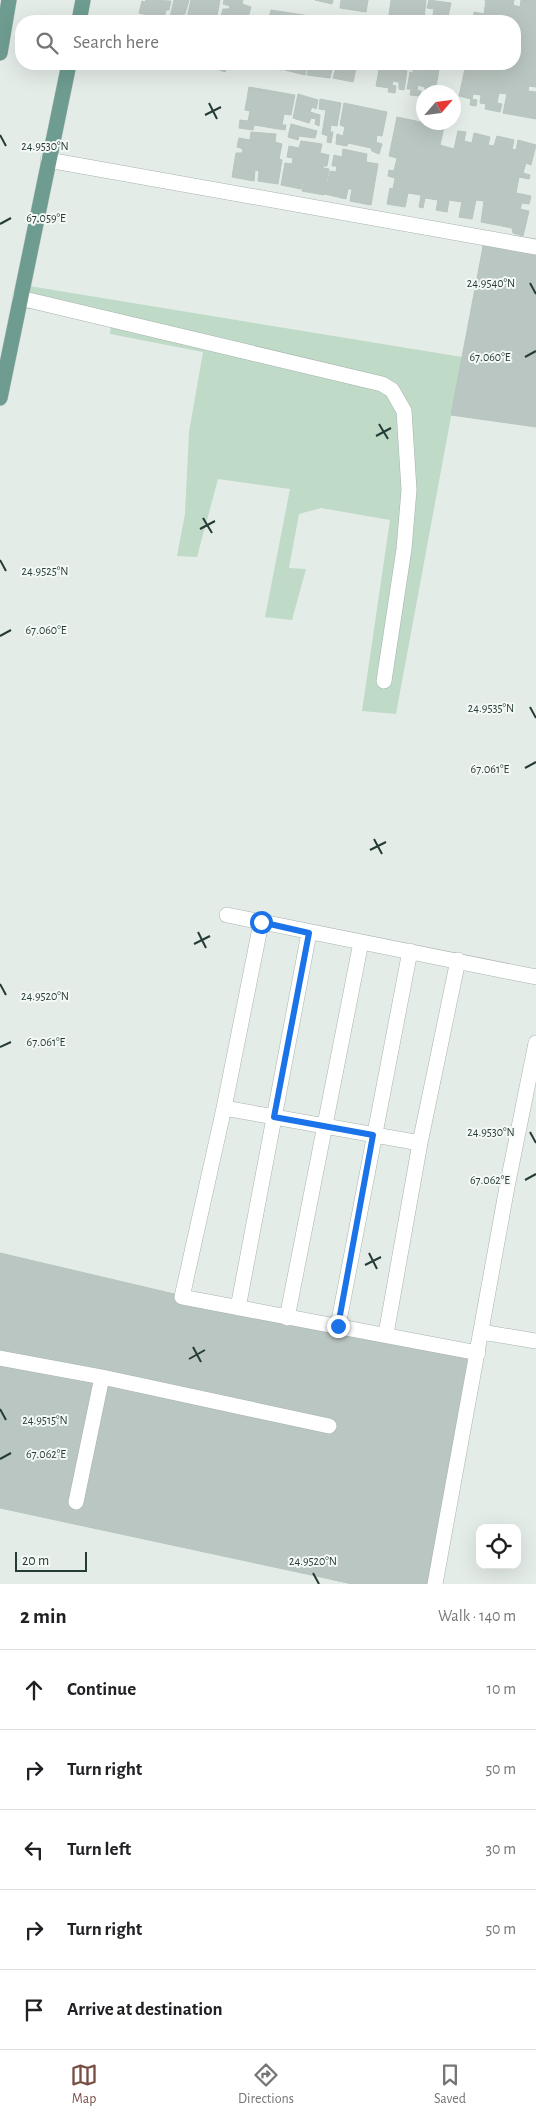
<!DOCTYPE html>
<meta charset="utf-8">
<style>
:root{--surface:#fff;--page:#f6f6f6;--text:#202124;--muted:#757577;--line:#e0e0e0;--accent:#774f44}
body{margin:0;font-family:"Alegreya Sans",sans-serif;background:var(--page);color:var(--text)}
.controls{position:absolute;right:15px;bottom:15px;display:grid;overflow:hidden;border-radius:10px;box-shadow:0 5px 20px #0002}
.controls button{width:45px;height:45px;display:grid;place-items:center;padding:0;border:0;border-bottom:1px solid var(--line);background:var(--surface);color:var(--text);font:25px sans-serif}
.compass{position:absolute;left:416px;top:85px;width:45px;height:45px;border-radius:50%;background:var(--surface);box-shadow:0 5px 20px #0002;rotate:62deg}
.scale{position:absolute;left:15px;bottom:12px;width:72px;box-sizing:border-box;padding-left:5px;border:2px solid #253b35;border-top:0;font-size:14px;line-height:18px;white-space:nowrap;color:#253b35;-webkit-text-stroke:4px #f4f9f6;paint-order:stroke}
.stop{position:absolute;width:15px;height:15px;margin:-11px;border:4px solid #1a73e8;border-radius:50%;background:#fff}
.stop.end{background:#1a73e8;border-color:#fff;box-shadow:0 1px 5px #0008}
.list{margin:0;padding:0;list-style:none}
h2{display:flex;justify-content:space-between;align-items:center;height:65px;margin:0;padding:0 20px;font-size:21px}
h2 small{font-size:16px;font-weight:400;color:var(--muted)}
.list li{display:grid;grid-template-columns:32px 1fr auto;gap:15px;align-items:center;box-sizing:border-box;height:80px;padding:0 20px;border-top:1px solid var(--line)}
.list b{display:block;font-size:19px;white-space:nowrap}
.list em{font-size:16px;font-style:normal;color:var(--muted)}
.icon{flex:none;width:28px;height:28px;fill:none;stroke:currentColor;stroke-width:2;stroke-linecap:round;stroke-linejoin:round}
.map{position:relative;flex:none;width:536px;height:1584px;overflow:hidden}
.search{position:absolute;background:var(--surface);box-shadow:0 5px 20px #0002;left:15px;right:15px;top:15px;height:55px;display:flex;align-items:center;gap:12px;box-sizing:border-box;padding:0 18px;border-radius:20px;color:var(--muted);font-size:19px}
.sheet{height:465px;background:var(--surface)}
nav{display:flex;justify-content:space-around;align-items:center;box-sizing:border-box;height:70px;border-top:1px solid var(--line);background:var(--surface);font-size:14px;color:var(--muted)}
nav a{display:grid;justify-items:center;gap:2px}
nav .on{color:var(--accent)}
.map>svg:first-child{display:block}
.green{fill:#bfdac6}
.building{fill:#bac6c1;stroke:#b7c5bf}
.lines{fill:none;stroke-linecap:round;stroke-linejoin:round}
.minor-casing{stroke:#a7b3af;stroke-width:16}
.major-casing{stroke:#c2c8c6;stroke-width:16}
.minor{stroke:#fff;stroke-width:15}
.major{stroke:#6e9c90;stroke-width:15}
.route{stroke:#1a73e8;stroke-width:6}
.ticks{fill:none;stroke:#253b35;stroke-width:2}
.ticks-label{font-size:12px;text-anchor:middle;fill:#253b35;stroke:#f4f9f6;stroke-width:4;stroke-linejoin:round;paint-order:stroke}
</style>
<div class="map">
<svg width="536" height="1584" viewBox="0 0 536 1584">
<rect width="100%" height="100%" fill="#e4ece8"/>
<path class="green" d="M 23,285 L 462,357 L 396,714 L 362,711 L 390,520 L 321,508 L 299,514 L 289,568 L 306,569 L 292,620 L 265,617 L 290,489 L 218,479 L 197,557 L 177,556 L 185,514 L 189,432 L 203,352 L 110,334 L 111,322 L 18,307 Z"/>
<path class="building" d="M 146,0 L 171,1 L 169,10 L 166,10 L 164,19 L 139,13 L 142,1 L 145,2 Z
M 174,0 L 189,0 L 185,14 L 183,14 L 181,21 L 170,17 Z
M 191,0 L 220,0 L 216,21 L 204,21 L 203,17 L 199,18 L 197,21 L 187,18 Z
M 224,0 L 243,0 L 242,4 L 251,7 L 247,21 L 220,21 L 223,9 L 229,9 L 230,6 L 223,4 Z
M 315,0 L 333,0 L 332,4 Z
M 341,0 L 368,0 L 366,12 L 340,8 Z
M 391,0 L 426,0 L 424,19 L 389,15 Z
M 429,0 L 451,3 L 447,21 L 432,21 L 434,9 L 427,8 Z
M 484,0 L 514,0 L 513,5 L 520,7 L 521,0 L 536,0 L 536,87 L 529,86 L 528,91 L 536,92 L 536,119 L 503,113 L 507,94 L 499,93 L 497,103 L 502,104 L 500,112 L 485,109 L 486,104 L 480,103 L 481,95 L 473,94 L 472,99 L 477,100 L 476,106 L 470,105 L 471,99 L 459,96 L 466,64 L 515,64 L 515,21 L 473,21 L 474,12 L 484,14 L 486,0 Z
M 271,10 L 316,17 L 315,21 L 268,21 Z
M 319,18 L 336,21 L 321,21 Z
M 218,64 L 222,64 L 222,66 L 226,68 L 225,72 L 217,69 Z
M 261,64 L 283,64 L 282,70 L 260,67 Z
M 286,64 L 307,64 L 305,75 L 285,70 Z
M 309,64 L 338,64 L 338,66 L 333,65 L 330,78 L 307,75 Z
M 344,64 L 357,64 L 353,82 L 333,78 L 336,68 L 342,67 Z
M 389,64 L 405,64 L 405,67 Z
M 413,64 L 440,64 L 435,92 L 425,92 L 425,87 L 418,85 L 417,90 L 421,91 L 421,96 L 410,95 L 411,89 L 407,89 L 410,72 L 413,73 Z
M 380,65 L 407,71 L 404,90 L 399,89 L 399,82 L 393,81 L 392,85 L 396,86 L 395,93 L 388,92 L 389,88 L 376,86 Z
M 249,87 L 295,95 L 291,115 L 284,114 L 282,125 L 286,125 L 285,130 L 254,125 L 253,130 L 239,128 L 240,120 L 248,121 L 250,111 L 245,110 Z
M 298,94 L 318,100 L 316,109 L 312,107 L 310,112 L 320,115 L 319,126 L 315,124 L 316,119 L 311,118 L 309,123 L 293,118 Z
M 320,99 L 341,103 L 337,126 L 331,125 L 330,132 L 333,132 L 331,143 L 327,142 L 328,136 L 322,134 L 326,110 L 319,109 Z
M 344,103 L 387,112 L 382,136 L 377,135 L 376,142 L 382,144 L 379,154 L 372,151 L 371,148 L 348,143 L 347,146 L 336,144 L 337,134 L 343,136 L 345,127 L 340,125 Z
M 397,117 L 444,127 L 440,145 L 454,149 L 458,131 L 466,132 L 464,141 L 472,143 L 474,133 L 490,137 L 488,145 L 494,146 L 497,136 L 514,140 L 512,149 L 516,150 L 518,140 L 536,145 L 531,165 L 526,163 L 523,173 L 530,175 L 529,179 L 519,177 L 516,193 L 531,196 L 529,204 L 522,203 L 520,209 L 529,211 L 523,236 L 513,233 L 512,228 L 481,222 L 484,201 L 476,200 L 472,219 L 459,217 L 462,202 L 449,200 L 447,212 L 436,210 L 438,200 L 425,198 L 423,208 L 419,207 L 421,195 L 408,193 L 405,207 L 387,204 L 390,188 L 393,189 L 395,178 L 388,176 L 389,170 L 394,171 L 397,158 L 389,156 Z
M 291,124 L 317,131 L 315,138 L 299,136 L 298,140 L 288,137 Z
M 251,132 L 276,134 L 275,142 L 282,144 L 279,159 L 282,160 L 278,184 L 258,181 L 259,171 L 255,170 L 254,181 L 232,177 L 236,153 L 242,153 L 243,149 L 237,147 L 239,138 L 250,140 Z
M 301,141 L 322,144 L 320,153 L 329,155 L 327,166 L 323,166 L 323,168 L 329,169 L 324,195 L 302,191 L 304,179 L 303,179 L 301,189 L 281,185 L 285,163 L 292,164 L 293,158 L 287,157 L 289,146 L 299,148 Z
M 343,149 L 367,154 L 366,162 L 378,164 L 371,205 L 350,201 L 352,189 L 348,189 L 346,199 L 325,194 L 330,171 L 336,172 L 337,166 L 332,166 L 334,155 L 342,157 Z
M 485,236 L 536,246 L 536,427 L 451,415 Z
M 0,1253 L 187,1297 L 477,1351 L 435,1584 L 353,1584 L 0,1508 Z
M 341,1497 L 364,1526 L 374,1516 L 445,1528 L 435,1584 L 353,1584 L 330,1579 L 296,1533 Z"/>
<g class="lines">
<g class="minor-casing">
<path id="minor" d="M 48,160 L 536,247
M 20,298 L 382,384 L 392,390 L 404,411 L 409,490 L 404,549 L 384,681
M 227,915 L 536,977
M 261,923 L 224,1108 L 182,1297 L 478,1353
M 224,1108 L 420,1143
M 238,1308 L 309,933
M 287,1318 L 361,942
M 338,1326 L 410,951
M 481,1332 L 536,1341
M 386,1334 L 420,1143 L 458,960
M 0,1358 L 102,1377 L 329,1426
M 76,1502 L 102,1377
M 435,1584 L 507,1187 L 536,1043"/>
</g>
<g class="major-casing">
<path id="major" d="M 79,21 L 83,0
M 0,53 L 9,0
M 0,398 L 69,64"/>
</g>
<use href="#minor" class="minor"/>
<use href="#major" class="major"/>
</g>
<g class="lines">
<path class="route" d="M 261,922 L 309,933 L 274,1117 L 373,1135 L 338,1326"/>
</g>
<path class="ticks" d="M 209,103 L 217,119M 205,115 L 221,107M 0,135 L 6,146M 0,224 L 11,218M 530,283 L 536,294M 525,357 L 536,351M 379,424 L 388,439M 376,436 L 391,428M 203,518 L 212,533M 200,529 L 215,521M 0,560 L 6,571M 0,636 L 11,630M 530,707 L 536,718M 525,768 L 536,762M 374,839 L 382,854M 370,850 L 386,842M 198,932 L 206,948M 194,944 L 210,936M 0,984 L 6,995M 0,1047 L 11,1042M 530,1132 L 536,1143M 525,1180 L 536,1174M 369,1253 L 377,1269M 365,1265 L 381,1257M 193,1347 L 201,1362M 189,1359 L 205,1350M 0,1409 L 6,1420M 0,1459 L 11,1453M 313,1573 L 319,1584"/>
<g class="ticks-label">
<text x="45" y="150">24.9530°N</text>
<text x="46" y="222">67.059°E</text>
<text x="491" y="287">24.9540°N</text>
<text x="490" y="361">67.060°E</text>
<text x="45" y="575">24.9525°N</text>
<text x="46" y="634">67.060°E</text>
<text x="491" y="712">24.9535°N</text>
<text x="490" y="773">67.061°E</text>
<text x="45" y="1000">24.9520°N</text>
<text x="46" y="1046">67.061°E</text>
<text x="491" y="1136">24.9530°N</text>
<text x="490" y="1184">67.062°E</text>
<text x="45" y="1424">24.9515°N</text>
<text x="46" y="1458">67.062°E</text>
<text x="313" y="1565">24.9520°N</text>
</g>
</svg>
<div class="controls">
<button><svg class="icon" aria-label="locate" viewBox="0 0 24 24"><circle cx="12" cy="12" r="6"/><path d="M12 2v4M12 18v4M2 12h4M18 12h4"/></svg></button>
</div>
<svg class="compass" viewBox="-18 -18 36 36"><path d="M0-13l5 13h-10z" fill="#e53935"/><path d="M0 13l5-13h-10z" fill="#757577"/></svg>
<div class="scale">20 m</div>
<div class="stop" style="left:261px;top:922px"></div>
<div class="stop end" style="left:338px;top:1326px"></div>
<div class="search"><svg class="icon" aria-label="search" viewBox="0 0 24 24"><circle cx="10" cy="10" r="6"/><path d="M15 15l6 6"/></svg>Search here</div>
</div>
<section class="sheet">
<h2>2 min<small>Walk · 140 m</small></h2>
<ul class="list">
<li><svg class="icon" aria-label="ahead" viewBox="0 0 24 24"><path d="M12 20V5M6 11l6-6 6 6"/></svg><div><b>Continue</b></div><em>10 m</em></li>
<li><svg class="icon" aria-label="right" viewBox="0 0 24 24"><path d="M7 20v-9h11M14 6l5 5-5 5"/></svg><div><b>Turn right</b></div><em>50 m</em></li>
<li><svg class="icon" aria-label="left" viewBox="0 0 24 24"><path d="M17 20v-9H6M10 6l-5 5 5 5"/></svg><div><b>Turn left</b></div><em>30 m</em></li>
<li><svg class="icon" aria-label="right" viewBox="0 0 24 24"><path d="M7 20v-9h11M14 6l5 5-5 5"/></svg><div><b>Turn right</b></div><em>50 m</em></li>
<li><svg class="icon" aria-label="arrive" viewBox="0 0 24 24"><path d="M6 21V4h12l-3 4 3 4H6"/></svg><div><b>Arrive at destination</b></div></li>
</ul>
</section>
<nav>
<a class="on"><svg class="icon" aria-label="map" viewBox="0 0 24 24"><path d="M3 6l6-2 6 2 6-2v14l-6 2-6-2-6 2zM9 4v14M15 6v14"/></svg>Map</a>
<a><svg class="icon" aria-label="directions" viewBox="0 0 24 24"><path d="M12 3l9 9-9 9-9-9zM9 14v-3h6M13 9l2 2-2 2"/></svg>Directions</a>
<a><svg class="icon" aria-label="saved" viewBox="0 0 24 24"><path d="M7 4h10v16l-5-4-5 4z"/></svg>Saved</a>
</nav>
